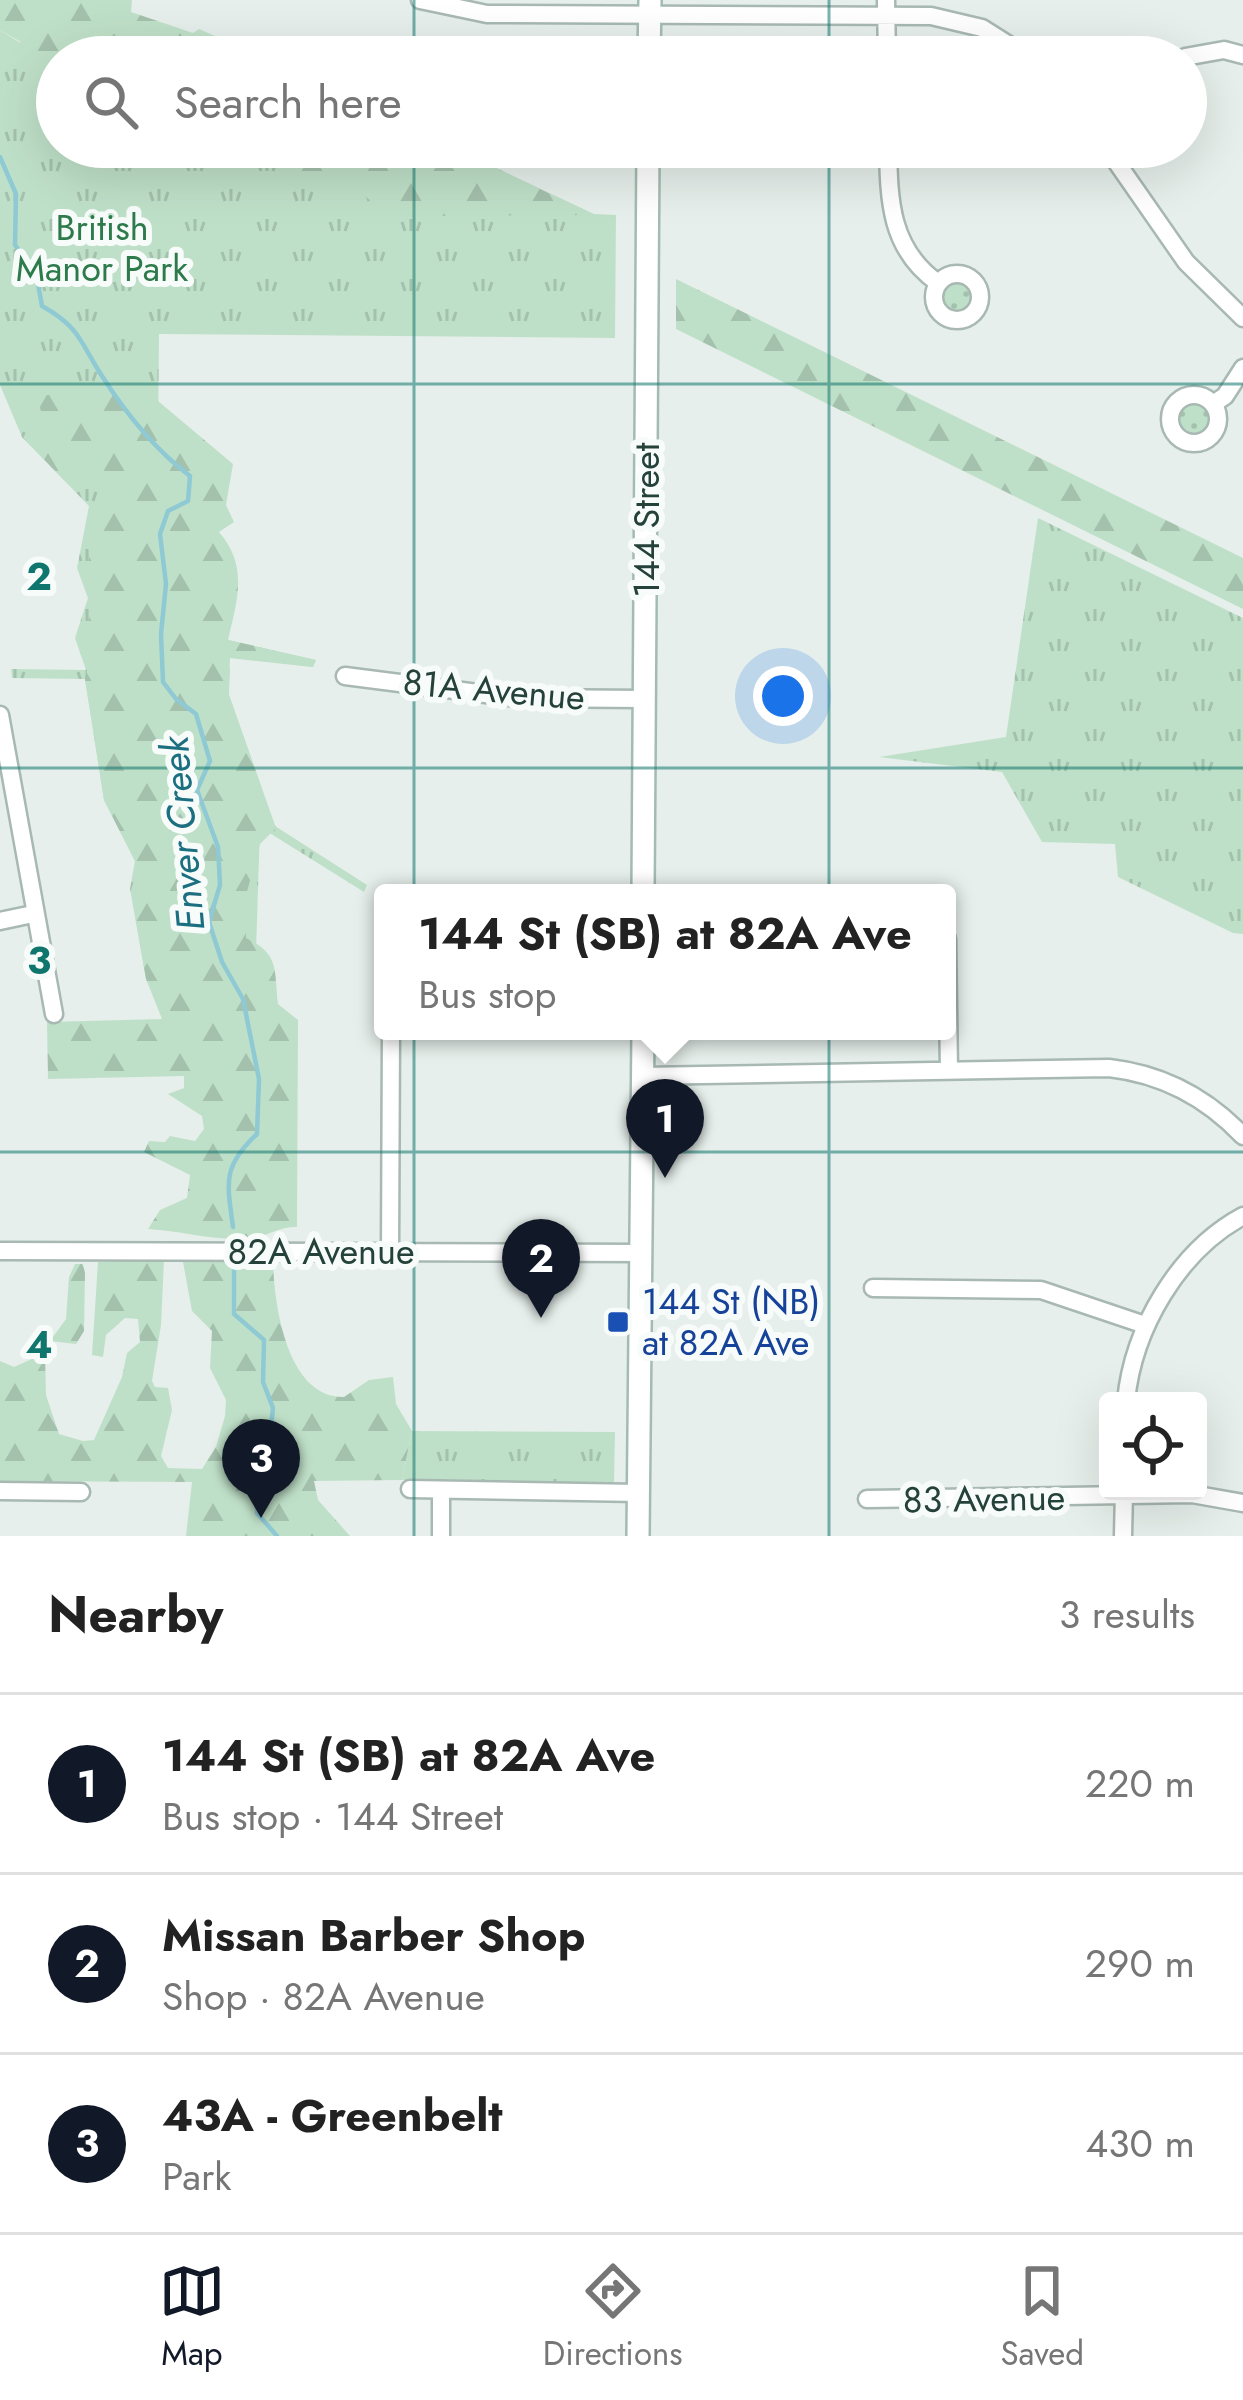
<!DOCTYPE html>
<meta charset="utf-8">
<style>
:root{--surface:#fff;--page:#f2f2f2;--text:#222;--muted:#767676;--line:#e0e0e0;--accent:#111827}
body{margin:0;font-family:Jost,sans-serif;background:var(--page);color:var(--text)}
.controls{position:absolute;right:36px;bottom:36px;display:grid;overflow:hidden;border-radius:12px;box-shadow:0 12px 48px #0002}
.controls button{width:108px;height:108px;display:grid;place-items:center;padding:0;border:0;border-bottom:3px solid var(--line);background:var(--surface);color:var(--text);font:60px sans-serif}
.you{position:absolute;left:783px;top:696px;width:42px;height:42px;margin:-30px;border:9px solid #fff;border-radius:50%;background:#1a73e8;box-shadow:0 0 0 18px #1a73e833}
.badge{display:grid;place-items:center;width:78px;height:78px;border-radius:50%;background:var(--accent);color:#fff;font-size:39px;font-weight:700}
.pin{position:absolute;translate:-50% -99px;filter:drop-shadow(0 3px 6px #0008)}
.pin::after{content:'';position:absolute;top:63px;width:42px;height:36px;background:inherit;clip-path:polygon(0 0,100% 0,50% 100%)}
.popup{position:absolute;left:374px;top:884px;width:582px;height:156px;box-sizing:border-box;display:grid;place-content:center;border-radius:12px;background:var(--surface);filter:drop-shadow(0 3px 9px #0005);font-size:39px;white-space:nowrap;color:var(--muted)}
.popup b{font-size:45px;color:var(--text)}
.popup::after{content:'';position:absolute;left:50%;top:100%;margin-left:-24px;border:24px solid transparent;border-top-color:var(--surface)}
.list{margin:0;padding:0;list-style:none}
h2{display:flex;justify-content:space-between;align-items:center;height:156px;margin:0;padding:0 48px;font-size:51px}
h2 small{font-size:39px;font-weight:400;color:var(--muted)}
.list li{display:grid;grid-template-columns:78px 1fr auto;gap:36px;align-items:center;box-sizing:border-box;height:180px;padding:0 48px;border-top:3px solid var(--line)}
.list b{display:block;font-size:45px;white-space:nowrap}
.list p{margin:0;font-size:39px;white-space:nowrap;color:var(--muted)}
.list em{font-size:39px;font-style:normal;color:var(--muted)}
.icon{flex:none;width:66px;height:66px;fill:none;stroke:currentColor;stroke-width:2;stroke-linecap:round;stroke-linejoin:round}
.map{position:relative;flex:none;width:1243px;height:1536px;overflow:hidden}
.search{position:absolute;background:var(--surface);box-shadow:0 12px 48px #0002;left:36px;right:36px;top:36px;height:132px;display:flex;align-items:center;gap:30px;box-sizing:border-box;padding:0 42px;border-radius:66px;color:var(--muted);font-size:45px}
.sheet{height:696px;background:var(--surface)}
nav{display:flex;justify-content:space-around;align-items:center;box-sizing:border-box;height:168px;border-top:3px solid var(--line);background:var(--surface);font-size:33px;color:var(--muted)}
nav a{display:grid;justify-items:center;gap:6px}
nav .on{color:var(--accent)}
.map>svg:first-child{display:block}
.grass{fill:url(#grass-tufts)}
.forest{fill:url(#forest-firs)}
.garden{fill:url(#garden-dots)}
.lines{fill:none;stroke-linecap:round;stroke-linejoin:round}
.stream{stroke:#8ec9d4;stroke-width:4.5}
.minor-casing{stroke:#a8b8b2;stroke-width:21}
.secondary-casing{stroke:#a4bbb3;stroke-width:26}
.minor{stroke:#fff;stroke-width:16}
.secondary{stroke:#fff;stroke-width:21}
.grid{fill:none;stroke:#0f766e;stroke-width:3;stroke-opacity:0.55}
.transit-dot{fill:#1a4fb4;stroke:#f7fbf9;stroke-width:4.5}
.labels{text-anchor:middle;stroke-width:12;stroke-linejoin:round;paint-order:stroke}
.park-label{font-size:36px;fill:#2d7a4b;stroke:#f7fbf9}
.street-label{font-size:36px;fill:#24423a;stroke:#f7fbf9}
.transit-label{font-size:36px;fill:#164399;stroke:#f7fbf9;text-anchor:start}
.water-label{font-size:39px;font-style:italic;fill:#1c6f80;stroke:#f7fbf9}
.grid-label{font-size:39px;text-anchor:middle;font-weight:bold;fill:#0f766e;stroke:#f7fbf9;stroke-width:12;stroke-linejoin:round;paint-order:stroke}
</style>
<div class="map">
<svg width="1243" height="1536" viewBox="0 0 1243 1536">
<defs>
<pattern id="grass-tufts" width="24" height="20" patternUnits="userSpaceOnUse" patternTransform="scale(3)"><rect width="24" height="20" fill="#bfe0c8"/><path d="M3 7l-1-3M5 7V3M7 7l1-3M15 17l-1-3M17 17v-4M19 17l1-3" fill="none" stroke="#a4c1ad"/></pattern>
<pattern id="forest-firs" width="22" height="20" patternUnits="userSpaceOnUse" patternTransform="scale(3)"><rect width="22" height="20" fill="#bfe0c8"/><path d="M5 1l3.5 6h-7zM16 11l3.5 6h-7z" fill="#a4c1ad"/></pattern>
<pattern id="garden-dots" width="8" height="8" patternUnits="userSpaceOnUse" patternTransform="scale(3)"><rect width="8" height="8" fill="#bfe0c8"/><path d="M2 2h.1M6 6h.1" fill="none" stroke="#a4c1ad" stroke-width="1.8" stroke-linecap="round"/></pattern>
</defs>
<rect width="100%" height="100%" fill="#e6efeb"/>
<path class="grass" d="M 0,30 L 19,42 L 263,57 L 57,57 L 57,147 L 452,147 L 594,214 L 616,215 L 615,338 L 159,334 L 157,558 L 228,640 L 316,660 L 313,667 L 230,657 L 229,695 L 262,789 L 261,817 L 367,885 L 364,892 L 260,827 L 256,951 L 297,1227 L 146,979 L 130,889 L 135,861 L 104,800 L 85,679 L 12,678 L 11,669 L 86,670 L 75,638 L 88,598 L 77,568 L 89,506 L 22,437 L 0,385 Z
M 1038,518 L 1243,618 L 1243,934 L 1233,933 L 1118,877 L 1115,844 L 1042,842 L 1002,772 L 879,757 L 1006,737 Z
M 412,1431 L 615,1432 L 614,1484 L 402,1480 Z"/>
<path class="forest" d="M 0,0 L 132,0 L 131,12 L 193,33 L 199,29 L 263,57 L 57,57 L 57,63 L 0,30 Z
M 209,147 L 452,147 L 594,215 L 400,216 L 377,207 L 350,182 L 330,176 L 303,177 Z
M 676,279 L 1243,558 L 1243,609 L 676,329 Z
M 108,383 L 158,401 L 233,464 L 226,505 L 234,522 L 219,532 C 249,567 237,600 228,640 L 316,660 L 313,667 L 229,658 L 229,695 L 276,828 L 260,844 L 245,899 L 246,938 C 280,954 274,970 278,1004 L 298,1020 L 297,1227 C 277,1227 269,1236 252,1238 C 215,1242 184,1231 148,1229 L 160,1210 L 187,1198 L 190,1175 L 144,1152 L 149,1141 L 165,1142 L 170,1136 L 195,1141 L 204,1129 L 202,1116 L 168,1094 L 184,1088 L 184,1076 L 48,1079 L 47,1022 L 162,1019 L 146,979 L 136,921 L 141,894 L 135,861 L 104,800 L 85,679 L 87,670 L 80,652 L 94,599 L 88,566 L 94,515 L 101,498 L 94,477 L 67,483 L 22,437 L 45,432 L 38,397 Z
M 164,1259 L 161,1325 L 152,1381 L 155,1387 L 168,1388 L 172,1410 L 161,1456 L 168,1468 L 202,1469 L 216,1447 L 225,1416 L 226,1400 L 210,1368 L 212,1331 L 192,1311 L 183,1262 L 273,1261 C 274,1305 287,1398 344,1397 L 369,1380 L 393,1377 L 396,1404 L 412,1431 L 402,1480 L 314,1481 L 318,1500 L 350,1536 L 186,1536 L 192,1482 L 0,1481 L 0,1361 L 14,1367 L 45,1353 L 46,1395 L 59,1434 L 83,1441 L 94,1440 L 122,1377 L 127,1353 L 140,1342 L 138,1319 L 125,1318 L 106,1335 L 103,1357 L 92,1355 L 98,1262 Z
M 75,1264 L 83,1264 L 85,1273 L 84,1331 L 76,1344 L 50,1341 L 66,1319 L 69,1277 Z"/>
<path class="garden" d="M942 297a16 16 0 1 1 32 0a16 16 0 1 1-32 0Z
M1180 419a14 14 0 1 1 28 0a14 14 0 1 1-28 0Z"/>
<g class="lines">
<path class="stream" d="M 0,157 L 16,194 L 15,245 L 36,273 L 42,306 C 80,327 80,342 102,376 C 127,415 154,449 190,476 L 188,501 L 168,511 L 160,534 L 166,584 L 161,634 L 163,682 L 176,699 L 196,714 L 210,761 L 197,790 L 218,847 L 220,885 L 209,922 L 222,962 L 243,999 L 259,1079 L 257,1134 C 222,1167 227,1182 233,1227
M 234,1267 L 234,1314 L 264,1340 L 263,1382 L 273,1408 L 270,1436 L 258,1455 L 257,1513 L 277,1536"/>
<g class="minor-casing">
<path id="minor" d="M 420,0 L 487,14 L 931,16 L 982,28 L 1028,57
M 886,0 L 887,57
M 1185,57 L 1224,50 L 1243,55
M 888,147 C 889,201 890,249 938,283
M 1106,147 L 1186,262 L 1243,318
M934 297a23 23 0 1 1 46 0a23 23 0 1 1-46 0Z
M1170 419a24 24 0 1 1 48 0a24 24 0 1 1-48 0Z
M 1213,404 L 1225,396 L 1243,368
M 345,676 L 517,698 L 644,699
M 0,715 L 54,1014
M 0,921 L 33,914
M 947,939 L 949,1070
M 642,1076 L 1109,1068 C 1162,1074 1206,1097 1243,1136
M 0,1251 L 642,1253
M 390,1252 L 391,1031
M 873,1288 L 1041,1290 L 1145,1325
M 1126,1401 C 1133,1329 1178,1251 1243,1216
M 410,1489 L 639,1493
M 0,1491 L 81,1492
M 441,1491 L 441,1536
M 867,1499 L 1192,1494 L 1243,1503
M 1123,1536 L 1124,1491"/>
</g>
<g class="secondary-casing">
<path id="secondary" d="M 649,57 L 650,0
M 643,893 L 648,147
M 638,1536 L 643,1031"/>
</g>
<use href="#minor" class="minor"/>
<use href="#secondary" class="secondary"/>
</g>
<path class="grid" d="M 414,0 L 414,57M 829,0 L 829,57M 414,147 L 414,1536M 829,147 L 829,1536M 0,384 L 1243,384M 0,768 L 1243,768M 0,1152 L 1243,1152"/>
<rect class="transit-dot" x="606" y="1310" width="24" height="24" rx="6"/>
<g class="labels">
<g class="park-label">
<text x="102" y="240">British<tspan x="102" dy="41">Manor Park</tspan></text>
</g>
<g class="street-label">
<text transform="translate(646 520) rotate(-90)" y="13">144 Street</text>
<text transform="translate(494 689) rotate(5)" y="13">81A Avenue</text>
<text x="321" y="1264">82A Avenue</text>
<text transform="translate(984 1498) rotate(-1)" y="13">83 Avenue</text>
</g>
<g class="transit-label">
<text x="642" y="1314">144 St (NB)<tspan x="642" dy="41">at 82A Ave</tspan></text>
</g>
<g class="water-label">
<text transform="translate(182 834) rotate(-95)" y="14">Enver Creek</text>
</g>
</g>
<g class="grid-label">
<text x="39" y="590">2</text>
<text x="39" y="974">3</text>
<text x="39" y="1358">4</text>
</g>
</svg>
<div class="controls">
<button><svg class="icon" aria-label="locate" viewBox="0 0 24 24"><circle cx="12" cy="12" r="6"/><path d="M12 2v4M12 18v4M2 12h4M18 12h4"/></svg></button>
</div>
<div class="you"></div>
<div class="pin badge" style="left:665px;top:1178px">1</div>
<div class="popup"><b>144 St (SB) at 82A Ave</b>Bus stop</div>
<div class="pin badge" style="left:541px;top:1318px">2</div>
<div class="pin badge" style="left:261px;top:1518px">3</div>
<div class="search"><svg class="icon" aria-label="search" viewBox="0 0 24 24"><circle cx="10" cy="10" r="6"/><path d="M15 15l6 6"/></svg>Search here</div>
</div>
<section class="sheet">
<h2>Nearby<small>3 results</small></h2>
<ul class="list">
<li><span class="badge">1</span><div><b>144 St (SB) at 82A Ave</b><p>Bus stop · 144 Street</p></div><em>220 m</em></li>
<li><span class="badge">2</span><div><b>Missan Barber Shop</b><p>Shop · 82A Avenue</p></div><em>290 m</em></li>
<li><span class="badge">3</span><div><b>43A - Greenbelt</b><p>Park</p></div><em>430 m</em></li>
</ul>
</section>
<nav>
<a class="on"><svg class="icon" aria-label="map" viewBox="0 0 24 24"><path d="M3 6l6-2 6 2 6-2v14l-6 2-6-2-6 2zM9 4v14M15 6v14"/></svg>Map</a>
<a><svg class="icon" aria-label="directions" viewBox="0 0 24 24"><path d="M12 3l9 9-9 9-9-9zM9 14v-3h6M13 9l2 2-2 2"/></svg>Directions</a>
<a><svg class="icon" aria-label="saved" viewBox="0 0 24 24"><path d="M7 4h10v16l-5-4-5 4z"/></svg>Saved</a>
</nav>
